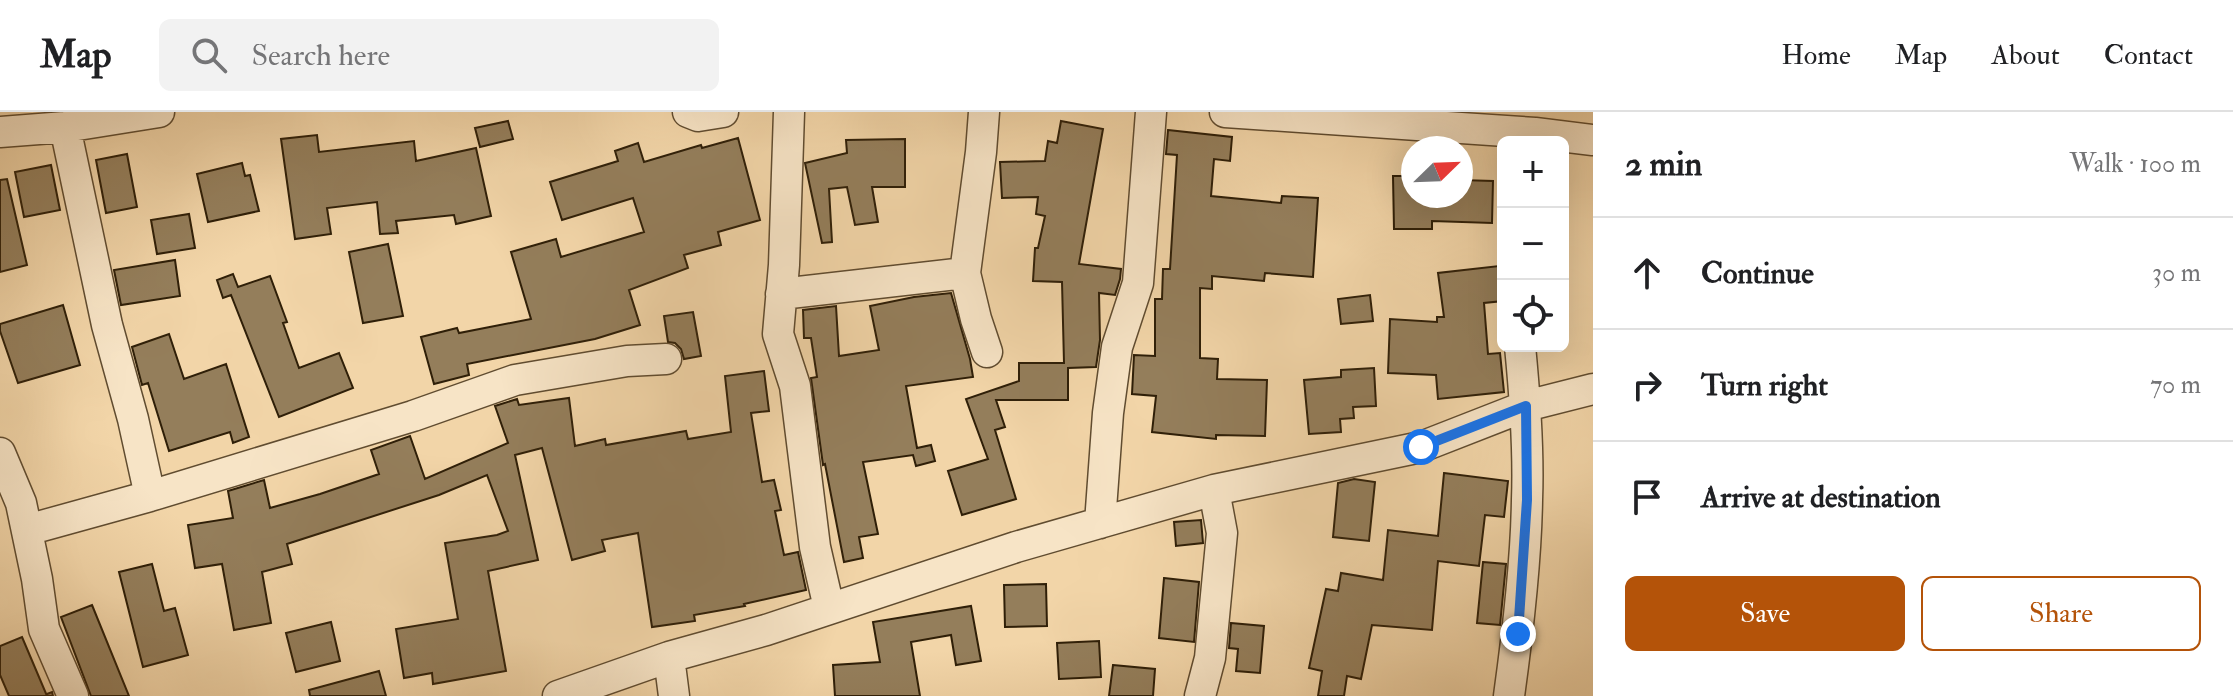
<!DOCTYPE html>
<meta charset="utf-8">
<style>
:root{--surface:#fff;--page:#f2f2f2;--text:#202124;--muted:#757577;--line:#e0e0e0;--accent:#b45309}
body{margin:0;font-family:"IM FELL Double Pica",serif;background:var(--page);color:var(--text)}
.controls{position:absolute;right:24px;top:24px;display:grid;overflow:hidden;border-radius:12px;box-shadow:0 8px 32px #0002}
.controls button{width:72px;height:72px;display:grid;place-items:center;padding:0;border:0;border-bottom:2px solid var(--line);background:var(--surface);color:var(--text);font:40px sans-serif}
.compass{position:absolute;left:1401px;top:24px;width:72px;height:72px;border-radius:50%;background:var(--surface);box-shadow:0 8px 32px #0002;rotate:67deg}
.stop{position:absolute;width:24px;height:24px;margin:-18px;border:6px solid #1a73e8;border-radius:50%;background:#fff}
.stop.end{background:#1a73e8;border-color:#fff;box-shadow:0 2px 8px #0008}
.list{margin:0;padding:0;list-style:none}
h2{display:flex;justify-content:space-between;align-items:center;height:104px;margin:0;padding:0 32px;font-size:34px}
h2 small{font-size:26px;font-weight:400;color:var(--muted)}
.list li{display:grid;grid-template-columns:52px 1fr auto;gap:24px;align-items:center;box-sizing:border-box;height:112px;padding:0 32px;border-top:2px solid var(--line)}
.list b{display:block;font-size:30px;white-space:nowrap}
.list em{font-size:26px;font-style:normal;color:var(--muted)}
.actions{display:flex;gap:16px;padding:24px 32px}
.actions a{flex:1;padding:18px 0;border:2px solid var(--accent);border-radius:12px;text-align:center;font-size:28px;color:var(--accent)}
.actions .main{background:var(--accent);color:#fff}
.icon{flex:none;width:44px;height:44px;fill:none;stroke:currentColor;stroke-width:2;stroke-linecap:round;stroke-linejoin:round}
.map{position:relative;flex:none;width:1593px;height:584px;overflow:hidden}
header{display:flex;align-items:center;gap:48px;box-sizing:border-box;height:112px;padding:0 40px;background:var(--surface);border-bottom:2px solid var(--line)}
header strong{font-size:38px}
nav{display:flex;gap:44px;margin-inline-start:auto;font-size:28px}
.search{width:560px;height:72px;background:var(--page);display:flex;align-items:center;gap:20px;box-sizing:border-box;padding:0 28px;border-radius:12px;color:var(--muted);font-size:30px}
main{display:flex}
aside{flex:1;background:var(--surface)}
.map>svg:first-child{display:block}
.building{fill:#947e5b;stroke:#2f1f08;stroke-width:2}
.lines{fill:none;stroke-linecap:round;stroke-linejoin:round}
.minor-casing{stroke:#604c30;stroke-width:33}
.minor{stroke:#f7e4c6;stroke-width:30}
.route{stroke:#1a73e8;stroke-width:10}
</style>
<header>
<strong>Map</strong>
<div class="search"><svg class="icon" aria-label="search" viewBox="0 0 24 24"><circle cx="10" cy="10" r="6"/><path d="M15 15l6 6"/></svg>Search here</div>
<nav><a>Home</a><a>Map</a><a>About</a><a>Contact</a></nav>
</header>
<main>
<div class="map">
<svg width="1593" height="584" viewBox="0 0 1593 584">
<rect width="100%" height="100%" fill="#f2d5a8"/>
<filter id="stains"><feTurbulence type="fractalNoise" baseFrequency=".0025" numOctaves="4"/><feColorMatrix values="0 0 0 0 .2 0 0 0 0 .09 0 0 0 0 .02 0 0 0 .5 -.17"/></filter>
<radialGradient id="worn" r=".72"><stop offset=".6" stop-color="#630" stop-opacity="0"/><stop offset="1" stop-color="#630" stop-opacity=".3"/></radialGradient>
<path class="building" d="M 508,9 L 513,27 L 480,35 L 475,16 Z
M 1061,9 L 1103,17 L 1079,152 L 1121,157 L 1120,167 L 1115,183 L 1099,181 L 1100,228 L 1096,255 L 1068,256 L 1068,288 L 996,288 L 1005,315 L 995,318 L 1016,387 L 962,403 L 948,359 L 988,347 L 966,287 L 1019,269 L 1019,251 L 1064,251 L 1062,170 L 1033,169 L 1035,136 L 1038,136 L 1045,104 L 1036,102 L 1038,85 L 1002,86 L 1000,50 L 1045,49 L 1048,29 L 1057,31 Z
M 1168,18 L 1232,25 L 1230,49 L 1214,47 L 1211,84 L 1281,91 L 1282,84 L 1318,86 L 1313,165 L 1265,161 L 1264,169 L 1212,164 L 1212,177 L 1200,176 L 1200,246 L 1218,247 L 1217,267 L 1267,268 L 1265,324 L 1216,323 L 1216,327 L 1152,320 L 1156,284 L 1132,282 L 1134,243 L 1155,244 L 1155,187 L 1162,187 L 1163,157 L 1170,157 L 1177,43 L 1166,42 Z
M 317,23 L 319,40 L 414,29 L 416,49 L 476,36 L 491,104 L 456,112 L 454,103 L 396,109 L 398,121 L 380,122 L 377,90 L 327,96 L 331,122 L 295,127 L 281,27 Z
M 738,26 L 760,108 L 718,120 L 721,133 L 684,143 L 688,156 L 629,178 L 640,213 L 595,227 L 467,252 L 469,263 L 434,272 L 421,225 L 457,216 L 459,221 L 531,207 L 511,140 L 556,127 L 561,145 L 644,120 L 633,86 L 562,108 L 550,70 L 618,49 L 615,39 L 638,31 L 644,50 L 701,33 L 702,36 Z
M 905,27 L 905,75 L 872,75 L 878,110 L 855,113 L 847,75 L 829,77 L 832,130 L 822,131 L 805,51 L 847,41 L 846,28 Z
M 127,42 L 137,95 L 106,101 L 96,48 Z
M 242,51 L 245,64 L 250,63 L 259,99 L 208,110 L 197,62 Z
M 51,53 L 60,98 L 24,105 L 15,60 Z
M 1393,64 L 1413,64 L 1413,84 L 1461,84 L 1461,68 L 1493,69 L 1492,111 L 1432,109 L 1432,117 L 1394,117 Z
M 7,67 L 27,153 L 0,160 L 0,68 Z
M 189,102 L 195,136 L 157,142 L 151,108 Z
M 388,132 L 403,204 L 363,211 L 349,140 Z
M 175,148 L 180,184 L 121,193 L 114,158 Z
M 1499,154 L 1503,189 L 1484,191 L 1488,242 L 1500,241 L 1504,280 L 1438,287 L 1436,263 L 1388,261 L 1390,207 L 1437,210 L 1437,205 L 1444,205 L 1438,161 Z
M 233,162 L 238,175 L 270,164 L 287,210 L 283,211 L 299,256 L 339,241 L 353,276 L 279,305 L 231,183 L 223,186 L 217,168 Z
M 951,181 L 970,247 L 973,265 L 906,274 L 917,336 L 931,333 L 935,349 L 916,354 L 913,343 L 863,350 L 878,422 L 859,425 L 863,446 L 844,450 L 825,352 L 823,353 L 811,266 L 817,265 L 811,226 L 804,226 L 803,198 L 836,194 L 839,244 L 879,238 L 870,194 L 914,185 Z
M 1370,183 L 1373,209 L 1341,212 L 1338,187 Z
M 63,193 L 80,253 L 18,271 L 0,219 L 0,212 Z
M 693,200 L 701,244 L 684,247 L 681,237 L 675,231 L 668,230 L 664,204 Z
M 169,222 L 184,267 L 226,252 L 249,325 L 233,331 L 230,320 L 169,339 L 148,271 L 142,273 L 132,235 Z
M 1374,256 L 1376,294 L 1353,295 L 1354,306 L 1340,307 L 1341,320 L 1309,322 L 1304,268 L 1341,265 L 1341,258 Z
M 764,259 L 769,299 L 751,301 L 762,370 L 774,368 L 781,398 L 775,399 L 784,443 L 798,440 L 806,478 L 744,492 L 745,494 L 694,503 L 695,509 L 652,515 L 638,421 L 602,428 L 605,439 L 572,448 L 542,336 L 515,343 L 538,448 L 488,459 L 506,559 L 433,572 L 432,561 L 404,566 L 396,517 L 458,507 L 445,431 L 497,423 L 508,419 L 487,363 L 439,383 L 287,432 L 292,452 L 262,460 L 271,511 L 234,518 L 222,452 L 195,456 L 188,413 L 233,406 L 228,379 L 264,368 L 270,396 L 320,382 L 379,362 L 371,338 L 410,324 L 425,367 L 508,331 L 495,294 L 517,287 L 519,293 L 569,286 L 575,334 L 605,327 L 606,333 L 686,319 L 688,327 L 731,320 L 725,264 Z
M 1444,361 L 1508,369 L 1504,405 L 1485,403 L 1479,454 L 1438,449 L 1432,518 L 1372,513 L 1361,567 L 1347,564 L 1344,584 L 1318,584 L 1322,559 L 1309,556 L 1326,477 L 1338,479 L 1341,461 L 1383,468 L 1388,418 L 1438,424 Z
M 1354,367 L 1375,370 L 1369,429 L 1333,425 L 1338,371 Z
M 1201,408 L 1203,431 L 1176,434 L 1174,410 Z
M 1483,450 L 1506,452 L 1500,513 L 1477,511 Z
M 152,452 L 164,499 L 175,496 L 188,543 L 143,555 L 119,460 Z
M 1164,466 L 1199,470 L 1194,530 L 1159,526 Z
M 1046,472 L 1047,514 L 1005,515 L 1004,473 Z
M 92,493 L 129,584 L 91,584 L 61,505 Z
M 971,494 L 981,549 L 956,553 L 951,523 L 911,530 L 920,584 L 835,584 L 833,553 L 880,550 L 873,510 Z
M 331,510 L 340,549 L 296,560 L 286,521 Z
M 1231,511 L 1264,514 L 1260,561 L 1236,559 L 1238,537 L 1229,536 Z
M 22,525 L 47,584 L 47,582 L 52,580 L 53,584 L 9,584 L 0,563 L 0,534 Z
M 1099,529 L 1101,565 L 1059,567 L 1057,531 Z
M 1113,553 L 1155,557 L 1153,584 L 1109,584 Z
M 379,559 L 386,584 L 310,584 L 309,578 Z"/>
<g class="lines">
<g class="minor-casing">
<path id="minor" d="M 688,0 L 698,4 L 723,0
M 789,0 L 784,153 L 778,222 L 795,274 L 815,435 L 829,496
M 984,0 L 981,40 L 965,161 L 976,207 L 987,240
M 1225,0 L 1535,21 L 1593,28
M 65,15 L 107,213 L 133,307 L 150,384
M 0,20 L 65,15 L 159,0
M 781,182 L 965,161
M 0,341 L 21,391 L 37,467 L 44,517 L 73,584
M 1100,411 L 1108,301 L 1117,235 L 1138,171 L 1151,0
M 27,418 L 150,384 L 413,304 L 515,268 L 627,249 L 666,247
M 669,545 L 674,584
M 558,584 L 669,545 L 766,518 L 1016,435 L 1214,378 L 1421,335 L 1526,294 L 1593,277
M 1200,584 L 1210,546 L 1222,421 L 1214,378
M 1509,584 C 1518,519 1526,453 1527,388 C 1529,336 1525,285 1520,234"/>
</g>
<use href="#minor" class="minor"/>
</g>
<g class="lines">
<path class="route" d="M 1421,335 L 1526,294 L 1527,388 L 1518,522"/>
</g>
<rect width="100%" height="100%" filter="url(#stains)"/>
<rect width="100%" height="100%" fill="url(#worn)"/>
</svg>
<div class="controls">
<button>+</button>
<button>−</button>
<button><svg class="icon" aria-label="locate" viewBox="0 0 24 24"><circle cx="12" cy="12" r="6"/><path d="M12 2v4M12 18v4M2 12h4M18 12h4"/></svg></button>
</div>
<svg class="compass" viewBox="-18 -18 36 36"><path d="M0-13l5 13h-10z" fill="#e53935"/><path d="M0 13l5-13h-10z" fill="#757577"/></svg>
<div class="stop" style="left:1421px;top:335px"></div>
<div class="stop end" style="left:1518px;top:522px"></div>
</div>
<aside>
<h2>2 min<small>Walk · 100 m</small></h2>
<ul class="list">
<li><svg class="icon" aria-label="ahead" viewBox="0 0 24 24"><path d="M12 20V5M6 11l6-6 6 6"/></svg><div><b>Continue</b></div><em>30 m</em></li>
<li><svg class="icon" aria-label="right" viewBox="0 0 24 24"><path d="M7 20v-9h11M14 6l5 5-5 5"/></svg><div><b>Turn right</b></div><em>70 m</em></li>
<li><svg class="icon" aria-label="arrive" viewBox="0 0 24 24"><path d="M6 21V4h12l-3 4 3 4H6"/></svg><div><b>Arrive at destination</b></div></li>
</ul>
<div class="actions"><a class="main">Save</a><a>Share</a></div>
</aside>
</main>
